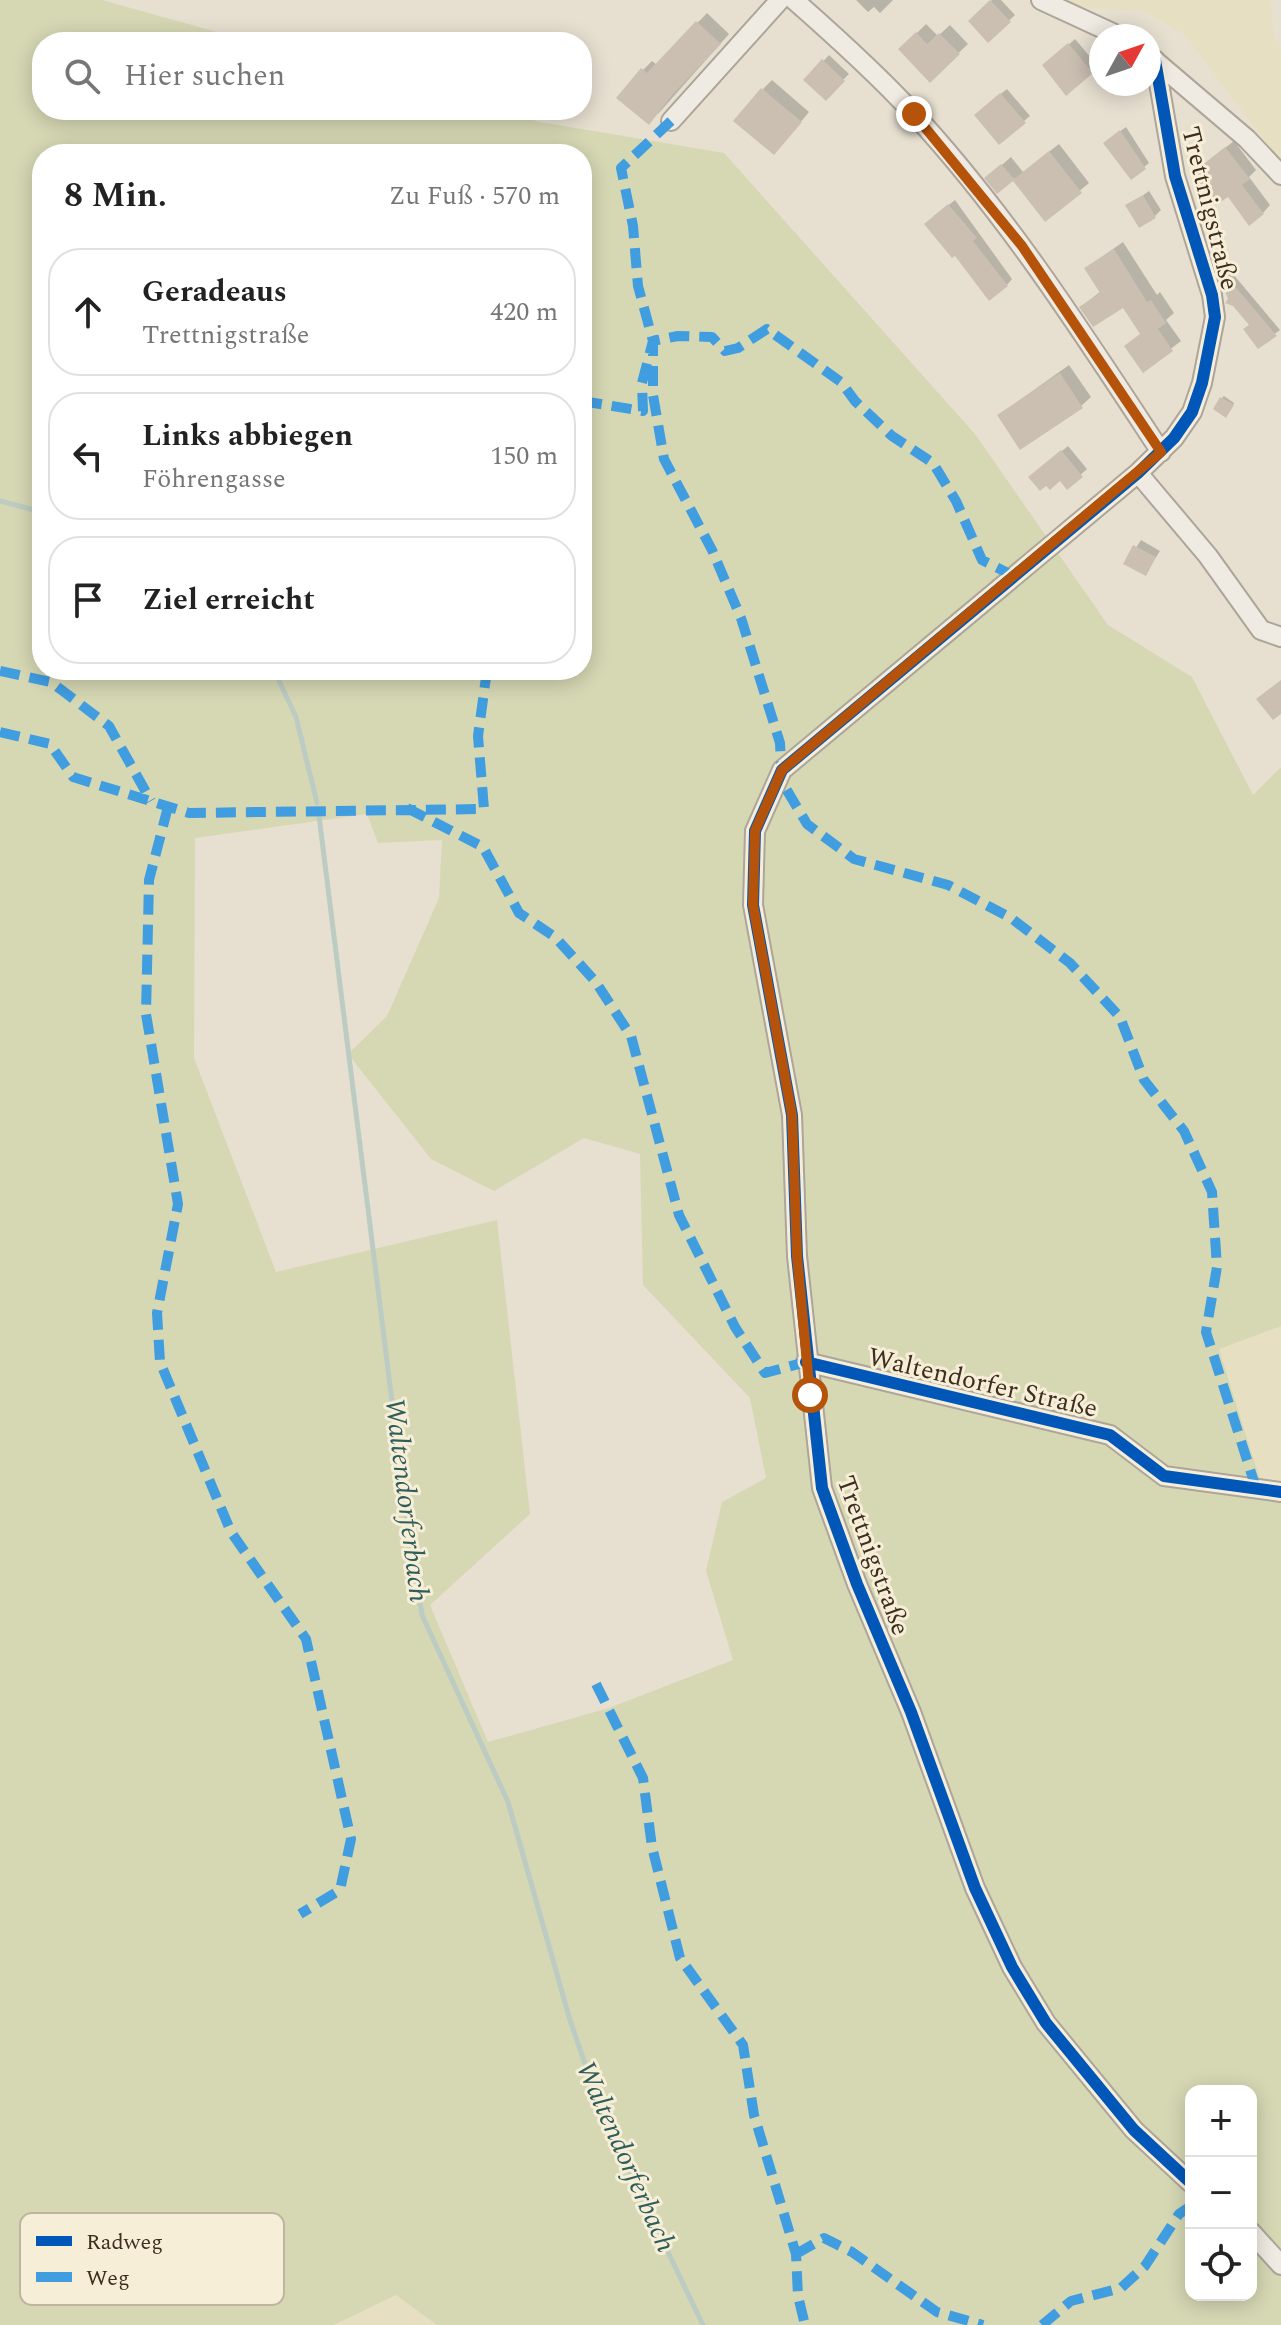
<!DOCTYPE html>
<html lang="de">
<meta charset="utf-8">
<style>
:root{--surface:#fff;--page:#f6f6f6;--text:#222;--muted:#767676;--line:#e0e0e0}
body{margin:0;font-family:Spectral,serif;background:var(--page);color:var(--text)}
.controls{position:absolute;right:24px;bottom:24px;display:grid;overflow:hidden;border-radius:16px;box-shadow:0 4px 20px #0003}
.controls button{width:72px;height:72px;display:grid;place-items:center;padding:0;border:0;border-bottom:2px solid var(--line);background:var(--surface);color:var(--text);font:40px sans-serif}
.compass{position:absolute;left:1089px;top:24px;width:72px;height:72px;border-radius:50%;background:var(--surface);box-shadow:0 4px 20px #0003;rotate:50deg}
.stop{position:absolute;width:24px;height:24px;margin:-18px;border:6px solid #b45309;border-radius:50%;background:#fff}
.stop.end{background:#b45309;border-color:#fff;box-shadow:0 2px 8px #0008}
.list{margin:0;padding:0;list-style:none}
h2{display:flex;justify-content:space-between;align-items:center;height:104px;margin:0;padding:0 32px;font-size:34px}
h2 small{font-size:26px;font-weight:400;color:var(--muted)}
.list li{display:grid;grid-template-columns:52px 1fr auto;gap:24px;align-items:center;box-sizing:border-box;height:128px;margin:0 16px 16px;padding:0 16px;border:2px solid var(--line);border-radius:32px}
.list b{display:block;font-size:30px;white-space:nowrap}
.list p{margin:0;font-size:26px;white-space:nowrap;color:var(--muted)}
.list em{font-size:26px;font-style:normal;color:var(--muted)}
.icon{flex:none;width:44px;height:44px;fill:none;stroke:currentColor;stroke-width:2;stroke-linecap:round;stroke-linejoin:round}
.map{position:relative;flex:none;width:1281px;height:2325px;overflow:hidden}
.search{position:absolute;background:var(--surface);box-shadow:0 4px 20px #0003;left:32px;top:32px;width:560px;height:88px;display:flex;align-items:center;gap:20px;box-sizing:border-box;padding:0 28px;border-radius:32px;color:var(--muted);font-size:30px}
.panel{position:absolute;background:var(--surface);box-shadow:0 4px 20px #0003;left:32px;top:144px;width:560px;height:536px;border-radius:32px}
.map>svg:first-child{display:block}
.farmland{fill:#e6dfc2}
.green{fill:#d6d7b3;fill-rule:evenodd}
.shadow{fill:#0003}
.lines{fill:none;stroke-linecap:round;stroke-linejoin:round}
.stream{stroke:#bcccc2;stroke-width:5}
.building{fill:#cbbfb2}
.street-casing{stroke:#ada599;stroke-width:22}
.street{stroke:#efebe3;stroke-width:18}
.quiet{stroke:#3f9de0;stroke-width:10;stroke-dasharray:20 10;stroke-linecap:butt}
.cycleway-casing{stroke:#f7eed8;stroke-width:17}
.cycleway{stroke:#0057b8;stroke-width:12}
.route{stroke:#b45309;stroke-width:10}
.labels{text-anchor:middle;stroke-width:6;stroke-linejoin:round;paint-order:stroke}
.street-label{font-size:26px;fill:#3d2e20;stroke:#f7eed8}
.water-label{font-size:28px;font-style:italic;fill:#2f5d5a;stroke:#f7eed8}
.key{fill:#f7eed8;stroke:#bfb4a1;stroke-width:2}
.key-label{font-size:22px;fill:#3d2e20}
</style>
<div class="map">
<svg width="1281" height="2325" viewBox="0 0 1281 2325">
<rect width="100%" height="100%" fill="#e7e0d1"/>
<path class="farmland" d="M 1060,0 L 1271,0 L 1274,37 L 1281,45 L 1281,162 L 1185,35 L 1143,11 L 1073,7 Z
M 1281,1326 L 1281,1488 L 1263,1489 L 1219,1348 Z
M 396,2295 L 437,2325 L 334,2325 Z"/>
<path class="green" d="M 0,0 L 102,0 L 253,42 L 42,42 L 42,110 L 498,110 L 540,122 L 724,153 L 975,434 L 1108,625 L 1192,677 L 1253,795 L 1281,767 L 1281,1326 L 1219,1349 L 1263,1489 L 1281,1488 L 1281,2325 L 437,2325 L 396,2295 L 334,2325 L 0,2325 ZM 42,154 L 582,154 L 582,670 L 42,670 ZM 367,814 L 378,843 L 442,840 L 439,898 L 387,1016 L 348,1054 L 431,1159 L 494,1191 L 584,1138 L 640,1154 L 643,1285 L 750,1398 L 766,1478 L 722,1502 L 706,1571 L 733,1660 L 609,1708 L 488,1742 L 430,1605 L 530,1514 L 497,1220 L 276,1272 L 194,1058 L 195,838 ZM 1191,2091 L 1251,2091 L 1251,2295 L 1191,2295 Z"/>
<path class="shadow" d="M 856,0 L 893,0 L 880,13 L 874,7 L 868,12 Z
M 992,0 L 1001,0 L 1015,15 L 988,40 L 970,21 Z
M 707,13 L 729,34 L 658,114 L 643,70 L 652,61 L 657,65 Z
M 926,24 L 938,36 L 950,25 L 968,44 L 930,80 L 901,49 Z
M 1075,39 L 1097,65 L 1066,93 L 1051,60 Z
M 829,55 L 849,74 L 825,98 L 806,80 Z
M 772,80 L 809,112 L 783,143 L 763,89 Z
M 1007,89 L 1030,116 L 1024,121 L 982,109 Z
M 1126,127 L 1149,163 L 1144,167 L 1111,138 Z
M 1234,141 L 1256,170 L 1249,177 L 1270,205 L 1263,213 L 1228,194 L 1202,166 Z
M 1059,144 L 1089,183 L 1046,219 L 1014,178 L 998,192 L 996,170 L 1011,157 L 1023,172 Z
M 1149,191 L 1161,210 L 1155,216 L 1128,206 Z
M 955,200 L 1012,279 L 1007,285 L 955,253 L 932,218 Z
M 1123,242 L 1157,295 L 1160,292 L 1174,313 L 1166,320 L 1181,341 L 1143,370 L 1126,346 L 1142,333 L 1124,306 L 1081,307 L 1101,291 L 1086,268 Z
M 1228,268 L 1280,330 L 1258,346 L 1251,324 L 1230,299 L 1220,275 Z
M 1069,365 L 1091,397 L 1081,406 L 999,415 Z
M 1224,396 L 1234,403 L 1228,413 L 1222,398 Z
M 1068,446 L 1087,469 L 1067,487 L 1061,479 L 1037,472 Z
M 1141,540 L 1160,551 L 1145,574 L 1126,563 Z"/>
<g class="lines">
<path class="stream" d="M 0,501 L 42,512
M 274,670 L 296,717 L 317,803
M 319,816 L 405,1506 L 422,1615 L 508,1802 L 570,2020 L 604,2119 L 703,2325"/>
</g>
<path class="building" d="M 990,0 L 1011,22 L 988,43 L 968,21 Z
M 696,21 L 721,44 L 672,95 L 649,125 L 616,98 L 641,68 L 647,73 Z
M 916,32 L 927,44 L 939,33 L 960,54 L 930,83 L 898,49 Z
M 1068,43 L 1093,73 L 1066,96 L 1042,65 Z
M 822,59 L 845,81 L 826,101 L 803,80 Z
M 761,88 L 802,122 L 774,155 L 733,121 Z
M 1000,93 L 1026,123 L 999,145 L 974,115 Z
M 1120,130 L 1146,169 L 1131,180 L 1103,143 Z
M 1225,147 L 1250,179 L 1242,185 L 1264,214 L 1249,226 L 1228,197 L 1216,205 L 1191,174 Z
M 1049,151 L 1082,193 L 1045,222 L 1013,181 L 997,194 L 984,178 L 1001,164 L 1014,179 Z
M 1143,195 L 1156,218 L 1139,228 L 1125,205 Z
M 948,204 L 977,238 L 973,241 L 1008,286 L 989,301 L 955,256 L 952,258 L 924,224 Z
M 1114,249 L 1147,302 L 1151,300 L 1166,323 L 1158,329 L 1173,351 L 1143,373 L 1124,346 L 1140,334 L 1123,308 L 1093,327 L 1079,307 L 1100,293 L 1084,268 Z
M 1222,271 L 1277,336 L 1258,349 L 1243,329 L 1249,325 L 1233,306 L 1225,303 L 1228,299 L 1218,274 Z
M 1060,373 L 1083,408 L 1020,450 L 997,415 Z
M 1220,397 L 1234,405 L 1226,418 L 1213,409 Z
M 1061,450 L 1083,477 L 1067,490 L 1060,481 L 1050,490 L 1046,486 L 1040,491 L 1028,477 Z
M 1133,545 L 1156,557 L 1146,576 L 1123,564 Z
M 1281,680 L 1281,714 L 1273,720 L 1256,699 Z"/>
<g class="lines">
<g class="street-casing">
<path id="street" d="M 794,0 C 835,36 876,73 913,113 C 1008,216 1084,335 1161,452
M 1041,0 L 1119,36
M 1153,59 L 1247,139 L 1281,175
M 1155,60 L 1175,176 L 1212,295 L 1215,317 L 1202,383 L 1192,412 L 1174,438 L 1138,473 L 782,770 L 755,831 L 753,905 L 792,1115 L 797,1256 L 822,1488 L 857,1584 L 911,1712 L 975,1888 L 1012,1967 L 1046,2023 L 1134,2130 L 1191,2183
M 671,121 L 780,0
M 1138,473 L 1208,556 L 1261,630 L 1281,637
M 806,1362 L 1110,1435 L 1164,1476 L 1281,1492
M 1251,2232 L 1281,2265"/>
</g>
<use href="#street" class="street"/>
<path class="quiet" d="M 671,121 L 621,168 L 633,226 L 638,286 L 653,341 L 653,395 L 664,459 L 712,550 L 741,618 L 780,743 L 782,782 L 807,824 L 854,859 L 948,885 L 1011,918 L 1070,963 L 1120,1017 L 1144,1080 L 1184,1131 L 1212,1192 L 1217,1267 L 1206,1332 L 1256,1488
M 582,401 L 643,411 L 642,383 L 653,341 L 678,336 L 712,337 L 725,351 L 738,348 L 767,329 L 841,382 L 855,401 L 892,436 L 933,463 L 956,501 L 982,560 L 1020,579
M 0,671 L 51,682 L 109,726 L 151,801
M 0,732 L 50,744 L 73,777 L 189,813 L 484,809 L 478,736 L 487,670
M 168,807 L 149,880 L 146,1014 L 178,1204 L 157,1313 L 160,1362 L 231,1532 L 306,1639 L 351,1839 L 340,1890 L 300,1914
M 407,808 L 483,847 L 519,913 L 555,937 L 595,981 L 631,1036 L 679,1215 L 735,1327 L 765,1373 L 806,1362
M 596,1684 L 643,1778 L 652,1847 L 680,1958 L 743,2045 L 754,2115 L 796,2254 L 798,2296 L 805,2325
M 796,2254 L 824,2238 L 852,2252 L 937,2312 L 983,2325
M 1042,2325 L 1071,2301 L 1121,2288 L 1145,2266 L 1179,2214 L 1191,2206"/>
<g class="cycleway-casing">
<path id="cycleway" d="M 1155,60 L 1175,176 L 1212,295 L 1215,317 L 1202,383 L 1192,412 L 1174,438 L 1138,473 L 782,770 L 755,831 L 753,905 L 792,1115 L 797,1256 L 822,1488 L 857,1584 L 911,1712 L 975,1888 L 1012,1967 L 1046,2023 L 1134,2130 L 1191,2183
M 806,1362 L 1110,1435 L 1164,1476 L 1281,1492"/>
</g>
<use href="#cycleway" class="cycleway"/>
</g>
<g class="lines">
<path class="route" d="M 810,1395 L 797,1256 L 792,1115 L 753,905 L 755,831 L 782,770 L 1161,452 L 1022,246 L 914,114"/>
</g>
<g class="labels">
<g class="street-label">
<text transform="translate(1211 208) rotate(76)" y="9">Trettnigstraße</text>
<text transform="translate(983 1382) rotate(13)" y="9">Waltendorfer Straße</text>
<text transform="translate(874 1555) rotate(70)" y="9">Trettnigstraße</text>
</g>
<g class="water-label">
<text transform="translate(408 1500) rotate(83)" y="10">Waltendorferbach</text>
<text transform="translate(627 2156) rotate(66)" y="10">Waltendorferbach</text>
</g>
</g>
<rect x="20" y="2213" width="264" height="92" rx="12" class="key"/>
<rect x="36" y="2236" width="36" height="10" fill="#0057b8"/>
<rect x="36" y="2272" width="36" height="10" fill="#3f9de0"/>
<g class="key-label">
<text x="86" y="2249">Radweg</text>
<text x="86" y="2285">Weg</text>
</g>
</svg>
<div class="controls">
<button>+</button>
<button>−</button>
<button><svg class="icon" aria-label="locate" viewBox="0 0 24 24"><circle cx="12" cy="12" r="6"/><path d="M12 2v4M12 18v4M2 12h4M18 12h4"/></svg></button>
</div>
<svg class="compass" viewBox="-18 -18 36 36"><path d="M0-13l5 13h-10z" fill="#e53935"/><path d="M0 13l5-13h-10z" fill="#767676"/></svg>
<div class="stop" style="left:810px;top:1395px"></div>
<div class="stop end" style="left:914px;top:114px"></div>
<div class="search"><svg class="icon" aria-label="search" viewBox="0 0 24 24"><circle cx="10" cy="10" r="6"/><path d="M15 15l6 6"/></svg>Hier suchen</div>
<section class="panel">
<h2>8 Min.<small>Zu Fuß · 570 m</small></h2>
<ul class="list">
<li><svg class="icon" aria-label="ahead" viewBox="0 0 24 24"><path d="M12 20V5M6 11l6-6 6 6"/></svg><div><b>Geradeaus</b><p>Trettnigstraße</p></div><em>420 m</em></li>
<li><svg class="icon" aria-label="left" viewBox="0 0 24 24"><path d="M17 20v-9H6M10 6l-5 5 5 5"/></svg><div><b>Links abbiegen</b><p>Föhrengasse</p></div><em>150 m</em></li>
<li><svg class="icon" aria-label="arrive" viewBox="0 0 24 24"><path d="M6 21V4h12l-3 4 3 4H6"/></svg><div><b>Ziel erreicht</b></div></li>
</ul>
</section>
</div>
